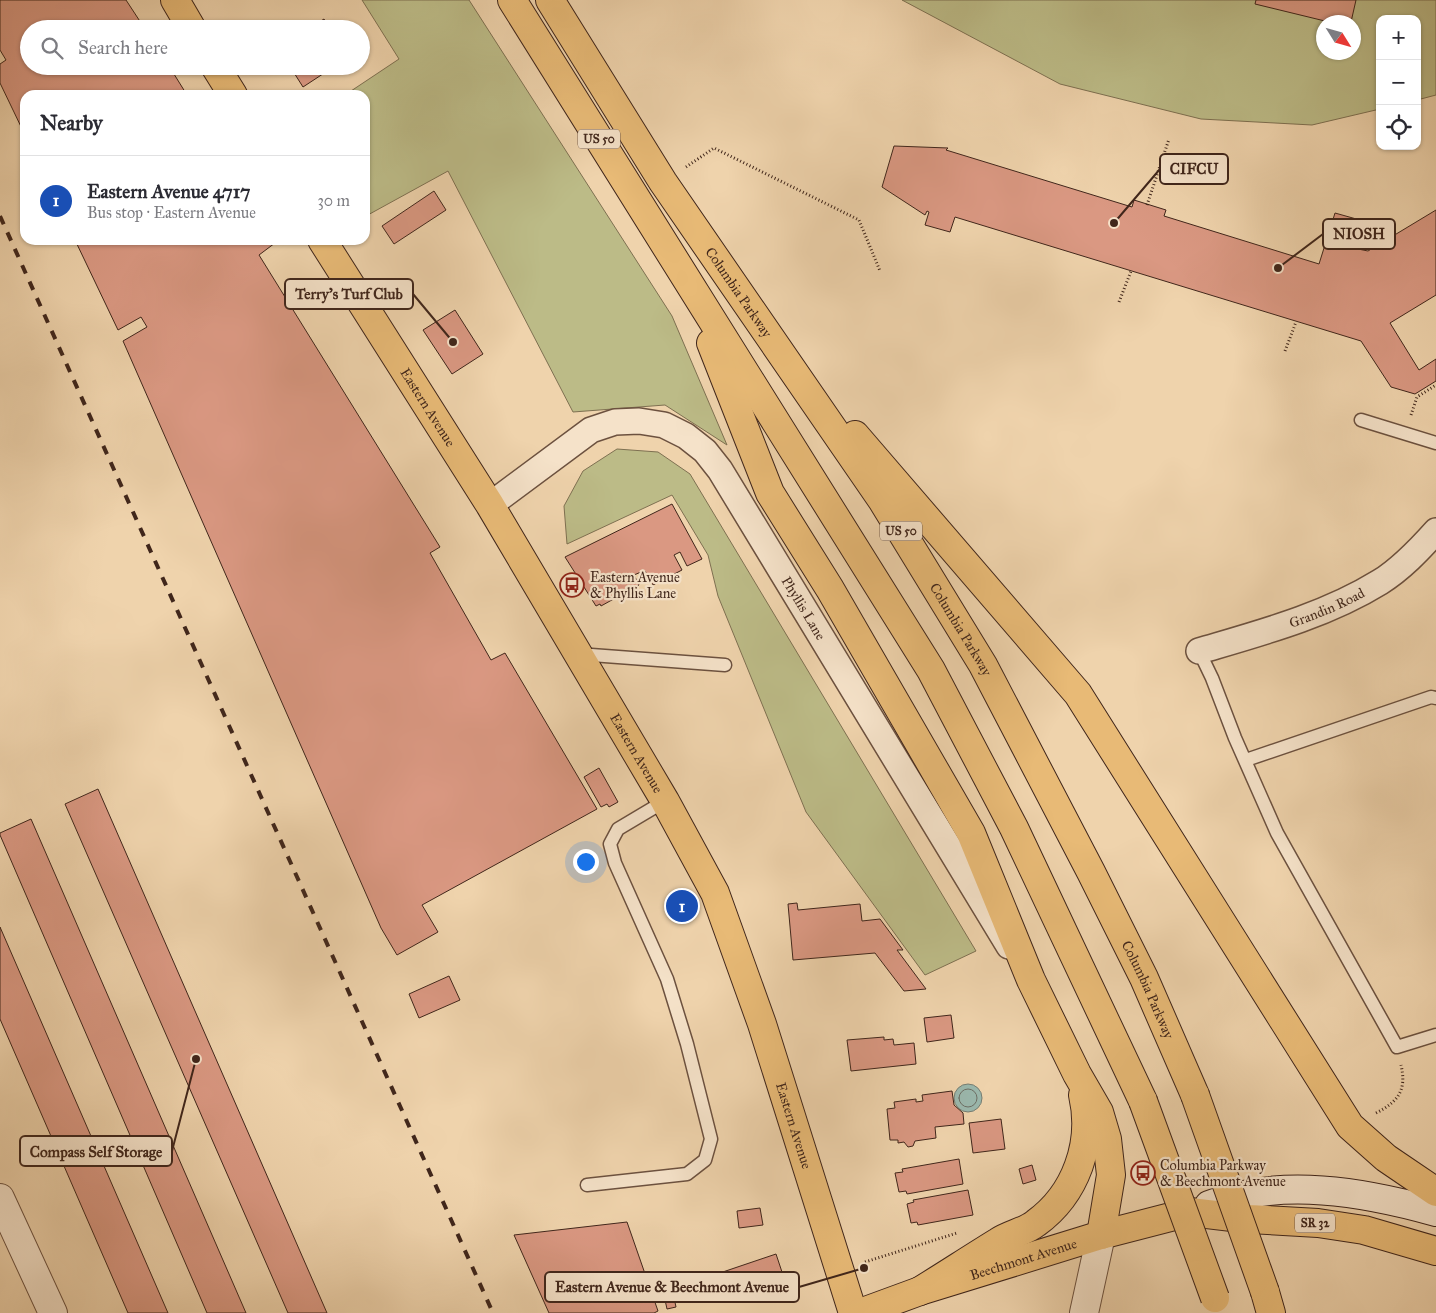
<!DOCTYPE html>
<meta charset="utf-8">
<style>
:root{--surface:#fff;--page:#f7f7f7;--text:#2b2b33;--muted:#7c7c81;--line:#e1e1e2;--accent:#1a73e8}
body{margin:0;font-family:"IM FELL Great Primer",serif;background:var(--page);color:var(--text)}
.controls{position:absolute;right:15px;top:15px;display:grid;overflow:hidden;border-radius:10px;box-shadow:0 1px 4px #0004}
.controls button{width:45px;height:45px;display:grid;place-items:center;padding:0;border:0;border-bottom:1px solid var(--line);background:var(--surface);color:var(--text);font:25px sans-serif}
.compass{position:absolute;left:1316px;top:15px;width:45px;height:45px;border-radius:50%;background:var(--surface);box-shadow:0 1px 4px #0004;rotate:127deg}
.you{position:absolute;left:585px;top:861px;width:18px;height:18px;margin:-12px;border:4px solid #fff;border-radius:50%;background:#1a73e8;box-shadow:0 0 0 8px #1a73e833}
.badge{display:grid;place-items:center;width:32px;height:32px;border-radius:50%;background:var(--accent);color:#fff;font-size:16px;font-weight:700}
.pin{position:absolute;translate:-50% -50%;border:2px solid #fff;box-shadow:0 1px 5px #0006}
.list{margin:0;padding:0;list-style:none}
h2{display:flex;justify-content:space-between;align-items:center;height:65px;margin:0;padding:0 20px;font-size:21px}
h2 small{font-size:16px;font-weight:400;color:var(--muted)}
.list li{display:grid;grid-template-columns:32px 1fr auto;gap:15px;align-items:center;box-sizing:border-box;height:90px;padding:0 20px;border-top:1px solid var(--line)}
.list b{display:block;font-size:19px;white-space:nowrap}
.list p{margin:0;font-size:16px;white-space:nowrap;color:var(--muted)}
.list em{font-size:16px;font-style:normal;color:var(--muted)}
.icon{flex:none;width:28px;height:28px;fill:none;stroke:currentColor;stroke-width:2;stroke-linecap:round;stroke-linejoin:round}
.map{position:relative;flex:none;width:1436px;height:1313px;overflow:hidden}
.search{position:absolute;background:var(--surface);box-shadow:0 1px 4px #0004;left:20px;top:20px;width:350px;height:55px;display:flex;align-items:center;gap:12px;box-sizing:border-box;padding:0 18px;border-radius:28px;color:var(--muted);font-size:19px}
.panel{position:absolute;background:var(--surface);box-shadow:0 1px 4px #0004;left:20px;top:90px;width:350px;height:155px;border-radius:15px}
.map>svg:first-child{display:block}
.green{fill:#bcbb87;stroke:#7e7051;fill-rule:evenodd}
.water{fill:#9ab7ac;stroke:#767d72}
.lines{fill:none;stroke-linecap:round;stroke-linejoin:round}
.shore{stroke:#6d6e64;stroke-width:1}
.building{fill:#da9882;stroke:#40261b}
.service-casing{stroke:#6c513f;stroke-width:15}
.minor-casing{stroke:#6c513f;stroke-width:28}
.tertiary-casing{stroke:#6c513f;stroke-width:30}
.secondary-casing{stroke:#40261b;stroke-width:30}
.primary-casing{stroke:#40261b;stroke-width:30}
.trunk-casing{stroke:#40261b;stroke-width:30}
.motorway-casing{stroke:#40261b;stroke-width:30}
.path{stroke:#40261b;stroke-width:3;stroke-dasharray:1 2.5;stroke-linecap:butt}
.service{stroke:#f5e2c9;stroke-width:12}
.minor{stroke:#f5e2c9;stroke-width:25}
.tertiary{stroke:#f5e2c9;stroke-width:28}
.secondary{stroke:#f5e2c9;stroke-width:28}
.primary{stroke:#e8ba76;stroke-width:28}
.trunk{stroke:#e8ba76;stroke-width:28}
.motorway{stroke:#e8ba76;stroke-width:28}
.rail{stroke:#40261b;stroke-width:4;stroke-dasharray:9 9;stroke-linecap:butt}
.motorway-bridge-casing{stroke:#40261b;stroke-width:30;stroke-linecap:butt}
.motorway-bridge{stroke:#e8ba76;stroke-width:28}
.labels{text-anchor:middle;stroke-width:4.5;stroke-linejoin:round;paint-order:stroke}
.shield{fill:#f5e2c9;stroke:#765e4f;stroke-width:1}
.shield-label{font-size:12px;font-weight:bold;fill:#40261b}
.street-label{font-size:14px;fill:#40261b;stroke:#f5e2c9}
.poi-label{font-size:14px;fill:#40261b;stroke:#f5e2c9;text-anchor:start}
.leader{fill:none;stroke:#40261b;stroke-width:2}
.callout-dot{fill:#40261b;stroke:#f5e2c9;stroke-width:2}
.callout{fill:#f5e2c9;stroke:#40261b;stroke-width:2}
.callout-label{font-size:15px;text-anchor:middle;font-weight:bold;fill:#40261b}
</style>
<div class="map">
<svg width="1436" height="1313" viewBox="0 0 1436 1313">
<rect width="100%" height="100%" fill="#efd3ac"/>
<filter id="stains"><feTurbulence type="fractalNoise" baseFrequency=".004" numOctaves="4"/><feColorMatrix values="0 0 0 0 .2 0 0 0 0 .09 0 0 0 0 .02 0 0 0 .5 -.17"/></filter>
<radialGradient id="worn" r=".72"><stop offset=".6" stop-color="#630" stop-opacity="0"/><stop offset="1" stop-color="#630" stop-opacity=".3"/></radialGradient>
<path class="green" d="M 362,0 L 469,0 L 672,316 L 727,445 L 665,405 L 573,412 L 448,171 L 366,216 L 365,95 L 345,95 L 399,59 Z
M 902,0 L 1436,0 L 1436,95 L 1417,100 L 1417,19 L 1380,19 L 1380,109 L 1312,125 L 1201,119 L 1060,84 ZM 1324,22 L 1354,22 L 1354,52 L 1324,52 Z
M 617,449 L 658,452 L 690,474 L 976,951 L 925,975 L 806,812 L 718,596 L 708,555 L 672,495 L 567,544 L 564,506 L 583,471 Z"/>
<path class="water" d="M954 1098a14 14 0 1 1 28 0a14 14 0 1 1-28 0Z"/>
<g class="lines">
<path class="shore" d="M959 1098a9 9 0 1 1 18 0a9 9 0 1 1-18 0Z"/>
</g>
<path class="building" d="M 0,0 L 126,0 L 145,29 L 29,29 L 29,66 L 169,66 L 187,95 L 25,95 L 25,135 L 0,83 L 0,64 L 6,60 L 0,50 Z
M 1256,0 L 1356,0 L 1351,22 L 1329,22 L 1255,4 Z
M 324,19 L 330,29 L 302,29 L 314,21 L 316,24 Z
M 293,66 L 335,66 L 303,87 L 291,68 Z
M 894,146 L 948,148 L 946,150 L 1132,207 L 1134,200 L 1166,210 L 1164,216 L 1319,264 L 1335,213 L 1367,222 L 1358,249 L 1368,251 L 1436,210 L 1436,295 L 1390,323 L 1419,370 L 1436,359 L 1436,381 L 1415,394 L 1391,387 L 1361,341 L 955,217 L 950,232 L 925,225 L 929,212 L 927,211 L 925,215 L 882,187 Z
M 434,191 L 446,210 L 394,244 L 382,226 Z
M 75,240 L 279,240 L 259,255 L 440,547 L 430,553 L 491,660 L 505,653 L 597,809 L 422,905 L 438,932 L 397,955 L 381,928 L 123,341 L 147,327 L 141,317 L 118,330 Z
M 455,310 L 483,354 L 452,374 L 423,330 Z
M 672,504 L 702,559 L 687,566 L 680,552 L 674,555 L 682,570 L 653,585 L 645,571 L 641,572 L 634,575 L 639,585 L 601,606 L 600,604 L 596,606 L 565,557 Z
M 599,768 L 618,802 L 609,807 L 607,804 L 601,807 L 584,777 Z
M 98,789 L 327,1313 L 288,1313 L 65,804 Z
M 31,819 L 246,1313 L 207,1313 L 0,835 L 0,833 Z
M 797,903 L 798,910 L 860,904 L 862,921 L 880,919 L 903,950 L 897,950 L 926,989 L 904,991 L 875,953 L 793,960 L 788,904 Z
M 0,927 L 168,1313 L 128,1313 L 0,1019 Z
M 449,976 L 460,1000 L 419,1018 L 409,994 Z
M 951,1015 L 954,1038 L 927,1042 L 924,1018 Z
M 884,1037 L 884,1040 L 893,1039 L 894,1045 L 914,1043 L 916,1064 L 851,1071 L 847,1040 Z
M 952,1091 L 954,1105 L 963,1113 L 964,1124 L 935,1127 L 936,1138 L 915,1141 L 913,1146 L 908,1147 L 904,1142 L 898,1143 L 898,1140 L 890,1140 L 887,1109 L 895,1108 L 894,1102 L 916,1099 L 916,1102 L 923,1101 L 922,1095 Z
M 1001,1119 L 1005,1149 L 973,1153 L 969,1123 Z
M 959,1159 L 963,1184 L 907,1194 L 906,1191 L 899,1192 L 895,1173 L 903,1172 L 902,1169 Z
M 1032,1165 L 1036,1180 L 1023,1184 L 1019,1169 Z
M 968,1190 L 973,1215 L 918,1225 L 917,1222 L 911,1223 L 907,1204 L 914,1202 L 913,1200 Z
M 760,1208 L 763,1225 L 739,1228 L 737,1211 Z
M 627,1222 L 658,1311 L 654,1313 L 549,1313 L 514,1235 Z
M 776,1254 L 785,1281 L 731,1300 L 728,1294 L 712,1300 L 705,1278 Z
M 669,1275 L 676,1307 L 667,1309 L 660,1277 Z"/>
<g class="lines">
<g class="service-casing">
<path id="service" d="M 1361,420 L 1436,443
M 1199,651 L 1212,678 L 1235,738 L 1277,833 L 1397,1047 L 1436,1035
M 578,654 L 725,665
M 1246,760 L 1431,697 L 1436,698
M 587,1185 L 687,1174 L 705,1160 L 711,1139 L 687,1044 L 667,979 L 615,863 L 610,844 L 618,829 L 665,801"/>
</g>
<g class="minor-casing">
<g id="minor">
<path id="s1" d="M 490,505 L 591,430 L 615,422 L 639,421 L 664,425 L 686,436 L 705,451 L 720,470 L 1009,946"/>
<path id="s2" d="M 1199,651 C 1260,633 1325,616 1380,582 C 1401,569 1419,550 1436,531"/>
</g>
</g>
<g class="tertiary-casing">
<path id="tertiary" d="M 0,1198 L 53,1313
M 1084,1313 L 1101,1235"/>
</g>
<g class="secondary-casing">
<path id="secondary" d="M 1209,1205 C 1280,1177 1365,1192 1436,1212"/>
</g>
<g class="primary-casing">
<g id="primary">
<path d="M 175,0 L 192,29"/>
<path d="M 215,66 L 233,95"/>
<path id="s3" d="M 322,240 L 490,505 L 665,801 L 715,893 L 762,1024 L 853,1313"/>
</g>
</g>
<g class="trunk-casing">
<g id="trunk">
<path id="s4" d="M 860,1313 L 920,1291 L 1101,1235 L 1190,1212 L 1249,1219 L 1318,1223 L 1364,1230 L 1436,1251"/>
</g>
</g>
<g class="motorway-casing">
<g id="motorway">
<path d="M 512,0 L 931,670 L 1014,828 L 1143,1101"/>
<path id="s5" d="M 550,0 L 663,182 L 882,500 L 983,665 L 1091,872 L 1144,978 L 1195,1095"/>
<path d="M 711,343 L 770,493 L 830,589 L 971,833 L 1031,980 L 1077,1074 L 1099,1112 L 1107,1139 L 1111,1175 L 1101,1235"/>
<path d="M 855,435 L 1078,694 L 1350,1126 L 1386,1158 L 1436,1192"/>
<path d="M 920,1291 C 946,1275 972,1258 998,1242 C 1010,1234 1025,1232 1036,1223 C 1076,1194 1094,1143 1083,1095"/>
<path d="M 1265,1292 L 1271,1313"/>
</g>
</g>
<path class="path" d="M 686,167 L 714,148 L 859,220 L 880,271
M 1147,205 L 1169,139
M 1119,302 L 1131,271
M 1285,351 L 1296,322
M 1411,415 L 1417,397 L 1436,385
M 1376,1113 C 1398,1102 1407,1090 1401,1065
M 865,1262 L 957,1233"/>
<use href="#service" class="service"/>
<use href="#minor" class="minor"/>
<use href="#tertiary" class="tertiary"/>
<use href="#secondary" class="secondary"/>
<use href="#primary" class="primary"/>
<use href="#trunk" class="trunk"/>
<use href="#motorway" class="motorway"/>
<path class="rail" d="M 0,216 L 493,1313"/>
<g class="motorway-bridge-casing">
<path id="motorway-bridge" d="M 1195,1095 L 1265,1292
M 1143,1101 L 1215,1298"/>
</g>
<use href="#motorway-bridge" class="motorway-bridge"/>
</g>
<defs>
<g id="bus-ring" transform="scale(1.25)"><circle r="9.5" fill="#f5e2c9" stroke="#8f2418" stroke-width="1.5"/><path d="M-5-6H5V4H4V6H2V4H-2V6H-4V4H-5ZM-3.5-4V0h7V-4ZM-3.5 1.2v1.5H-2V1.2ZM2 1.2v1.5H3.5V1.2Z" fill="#8f2418"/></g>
</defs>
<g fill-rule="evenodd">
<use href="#bus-ring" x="572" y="585"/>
<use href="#bus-ring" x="1143" y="1173"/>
</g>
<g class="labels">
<g class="shield">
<rect x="578" y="129.5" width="42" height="19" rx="4"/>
<rect x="880" y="521.5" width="42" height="19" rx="4"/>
<rect x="1295" y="1213.5" width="40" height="19" rx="4"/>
</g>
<g class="shield-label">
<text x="599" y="143">US 50</text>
<text x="901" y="535">US 50</text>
<text x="1315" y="1227">SR 32</text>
</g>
<g class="street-label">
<text dy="5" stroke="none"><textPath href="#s5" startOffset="348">Columbia Parkway</textPath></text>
<text dy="5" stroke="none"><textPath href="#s3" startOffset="198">Eastern Avenue</textPath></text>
<text dy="5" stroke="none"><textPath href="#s2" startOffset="135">Grandin Road</textPath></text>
<text dy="5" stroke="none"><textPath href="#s1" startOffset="435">Phyllis Lane</textPath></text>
<text dy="5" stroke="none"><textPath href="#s5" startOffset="752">Columbia Parkway</textPath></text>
<text dy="5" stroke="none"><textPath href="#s3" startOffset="602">Eastern Avenue</textPath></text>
<text dy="5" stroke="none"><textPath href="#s5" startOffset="1158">Columbia Parkway</textPath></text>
<text dy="5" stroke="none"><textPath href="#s3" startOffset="1008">Eastern Avenue</textPath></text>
<text dy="5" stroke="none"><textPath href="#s4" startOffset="172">Beechmont Avenue</textPath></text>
</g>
<g class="poi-label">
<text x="590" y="582">Eastern Avenue<tspan x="590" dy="16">&amp; Phyllis Lane</tspan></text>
<text x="1160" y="1170">Columbia Parkway<tspan x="1160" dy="16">&amp; Beechmont Avenue</tspan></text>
</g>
</g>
<path class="leader" d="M1114 223L1160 169M1278 268L1323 234M453 342L413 294M196 1059L172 1151M864 1268L799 1287"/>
<g class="callout-dot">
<circle cx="1114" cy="223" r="5"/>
<circle cx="1278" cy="268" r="5"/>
<circle cx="453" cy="342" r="5"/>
<circle cx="196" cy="1059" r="5"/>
<circle cx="864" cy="1268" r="5"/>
</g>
<g class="callout">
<rect x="1160" y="154" width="68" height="30" rx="5"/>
<rect x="1323" y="219" width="72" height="30" rx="5"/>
<rect x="285" y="279" width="128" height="30" rx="5"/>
<rect x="20" y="1136" width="152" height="30" rx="5"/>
<rect x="545" y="1272" width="254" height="30" rx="5"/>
</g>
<g class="callout-label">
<text x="1194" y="174">CIFCU</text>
<text x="1359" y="239">NIOSH</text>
<text x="349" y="299">Terry's Turf Club</text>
<text x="96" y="1157">Compass Self Storage</text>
<text x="672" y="1292">Eastern Avenue &amp; Beechmont Avenue</text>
</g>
<rect width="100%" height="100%" filter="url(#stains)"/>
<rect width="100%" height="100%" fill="url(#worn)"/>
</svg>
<div class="controls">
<button>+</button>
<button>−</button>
<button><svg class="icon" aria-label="locate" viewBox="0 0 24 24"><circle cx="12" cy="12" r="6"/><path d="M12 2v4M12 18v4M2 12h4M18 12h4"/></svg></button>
</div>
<svg class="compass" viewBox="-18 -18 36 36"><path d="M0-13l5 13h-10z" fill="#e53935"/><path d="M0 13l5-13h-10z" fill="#7c7c81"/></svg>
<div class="you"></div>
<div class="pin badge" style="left:682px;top:906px;background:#1a4fb4">1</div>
<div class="search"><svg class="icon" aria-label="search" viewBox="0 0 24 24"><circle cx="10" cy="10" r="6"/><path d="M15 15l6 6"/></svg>Search here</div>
<section class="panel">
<h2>Nearby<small></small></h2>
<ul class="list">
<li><span class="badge" style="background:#1a4fb4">1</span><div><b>Eastern Avenue 4717</b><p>Bus stop · Eastern Avenue</p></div><em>30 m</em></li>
</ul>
</section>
</div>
